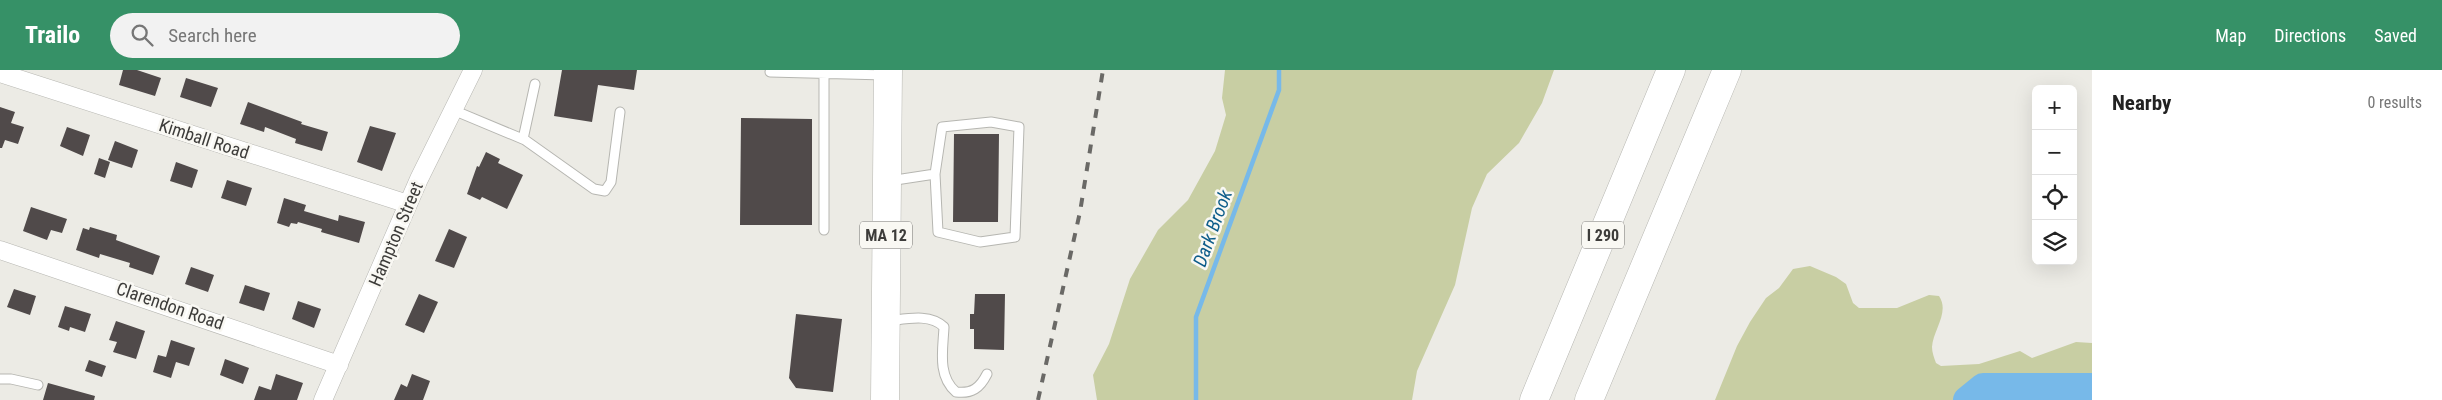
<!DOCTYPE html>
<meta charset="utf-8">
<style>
:root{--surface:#fff;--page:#f2f2f2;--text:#222;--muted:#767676;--line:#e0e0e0;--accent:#369167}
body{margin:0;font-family:"Roboto Condensed",sans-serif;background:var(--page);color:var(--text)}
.controls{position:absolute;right:15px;top:15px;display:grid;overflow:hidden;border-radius:8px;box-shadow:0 5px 20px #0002}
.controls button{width:45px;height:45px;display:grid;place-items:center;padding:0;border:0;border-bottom:1px solid var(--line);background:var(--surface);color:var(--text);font:25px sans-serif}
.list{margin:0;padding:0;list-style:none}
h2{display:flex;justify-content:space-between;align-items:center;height:65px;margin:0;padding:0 20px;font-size:21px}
h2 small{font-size:16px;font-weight:400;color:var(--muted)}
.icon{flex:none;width:28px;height:28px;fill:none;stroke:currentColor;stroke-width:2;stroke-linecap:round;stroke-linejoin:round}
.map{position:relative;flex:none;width:2092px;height:330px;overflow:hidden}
header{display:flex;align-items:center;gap:30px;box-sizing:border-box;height:70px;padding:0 25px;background:var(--accent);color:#fff}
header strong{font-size:24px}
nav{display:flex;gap:28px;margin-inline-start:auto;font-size:18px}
.search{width:350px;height:45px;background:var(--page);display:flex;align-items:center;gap:12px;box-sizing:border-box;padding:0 18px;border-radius:28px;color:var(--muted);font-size:19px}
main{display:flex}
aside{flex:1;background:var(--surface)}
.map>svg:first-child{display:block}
.green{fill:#c8cea3}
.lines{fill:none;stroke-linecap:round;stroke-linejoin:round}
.stream{stroke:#77b9e9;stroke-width:4.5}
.river{stroke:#77b9e9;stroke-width:28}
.building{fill:#504a4a}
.service-casing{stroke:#b6b6b1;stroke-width:11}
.minor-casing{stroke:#b6b6b1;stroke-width:19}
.primary-casing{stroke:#b6b6b1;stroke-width:29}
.motorway-casing{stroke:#b6b6b1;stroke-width:29}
.service{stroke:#fff;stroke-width:9}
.minor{stroke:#fff;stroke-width:18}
.primary{stroke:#fff;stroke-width:28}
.motorway{stroke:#fff;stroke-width:28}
.rail{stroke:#6a6966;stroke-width:4;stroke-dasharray:9 9;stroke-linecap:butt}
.labels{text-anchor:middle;stroke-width:5;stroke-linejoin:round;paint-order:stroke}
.shield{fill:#f9f8f3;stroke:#757472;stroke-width:1}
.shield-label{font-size:16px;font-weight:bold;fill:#3d3c3a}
.street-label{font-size:18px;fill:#3d3c3a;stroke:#f9f8f3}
.water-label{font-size:19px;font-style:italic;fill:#0e5d8a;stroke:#f9f8f3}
</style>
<header>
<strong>Trailo</strong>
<div class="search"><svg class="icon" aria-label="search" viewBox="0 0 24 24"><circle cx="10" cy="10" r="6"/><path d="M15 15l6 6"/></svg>Search here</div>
<nav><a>Map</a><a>Directions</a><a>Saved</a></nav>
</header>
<main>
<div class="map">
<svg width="2092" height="330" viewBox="0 0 2092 330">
<rect width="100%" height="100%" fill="#ecebe5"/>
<path class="green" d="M 1225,0 L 1554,0 L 1542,33 L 1519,73 L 1487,104 L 1472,138 L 1455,215 L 1417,301 L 1412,330 L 1097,330 L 1093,305 L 1109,274 L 1130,209 L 1158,160 L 1188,130 L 1215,81 L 1226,45 L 1222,28 Z
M 1810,196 L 1836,207 L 1846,214 L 1853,233 L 1859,238 L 1897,238 L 1929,225 L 1939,226 C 1950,242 1933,260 1932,277 C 1932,282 1934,288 1936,293 L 1941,296 L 1979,294 L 2020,281 L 2032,288 L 2076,272 L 2092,273 L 2092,330 L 1715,330 L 1737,276 L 1750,252 L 1766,228 L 1779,218 L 1793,199 Z"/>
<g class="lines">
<path class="stream" d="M 1196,330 L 1196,247 L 1279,20 L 1279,0"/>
<path class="river" d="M 1967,330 L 1983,317 L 2092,317"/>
</g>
<path class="building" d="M 123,0 L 137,0 L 161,8 L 155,26 L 119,15 Z
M 562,0 L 637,0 L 634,20 L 598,15 L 592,52 L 554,46 Z
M 186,8 L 218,18 L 211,37 L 180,27 Z
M 248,32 L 302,52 L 301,54 L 328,62 L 322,81 L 295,73 L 296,69 L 265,57 L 264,62 L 240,54 Z
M 0,37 L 15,42 L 11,53 L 24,57 L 18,74 L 5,70 L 2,78 L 0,78 Z
M 741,48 L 812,49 L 812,155 L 740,155 Z
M 370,56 L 396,63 L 382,101 L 357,92 Z
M 67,57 L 90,65 L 83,86 L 60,76 Z
M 954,64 L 999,64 L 998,152 L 953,152 Z
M 115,71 L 138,80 L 132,98 L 108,90 Z
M 486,82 L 500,89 L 498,93 L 523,105 L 507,139 L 482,127 L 480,130 L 467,124 L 477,96 L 479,97 Z
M 99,88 L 110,92 L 105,108 L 94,104 Z
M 176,92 L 198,100 L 192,118 L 170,111 Z
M 227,110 L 252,118 L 246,136 L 221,128 Z
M 284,128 L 306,135 L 304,141 L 338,151 L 339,145 L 365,152 L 359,173 L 321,162 L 322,159 L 298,152 L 297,154 L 291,153 L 289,157 L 277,153 Z
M 31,137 L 67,149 L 62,163 L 51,160 L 47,170 L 23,161 Z
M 90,157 L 117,165 L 116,170 L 160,186 L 153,205 L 129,197 L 130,193 L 100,184 L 99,188 L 76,180 L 83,158 L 89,160 Z
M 449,159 L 467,167 L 454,198 L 435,191 Z
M 191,197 L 214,205 L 208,222 L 185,214 Z
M 245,215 L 270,223 L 264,241 L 239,233 Z
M 14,219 L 36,226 L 30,245 L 7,237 Z
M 419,224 L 438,232 L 424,263 L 405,255 Z
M 975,224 L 1005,224 L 1004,280 L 974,279 L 974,259 L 970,259 L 970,244 L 974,244 Z
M 298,231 L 321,239 L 314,258 L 292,249 Z
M 65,236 L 91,244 L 85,262 L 70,257 L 69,261 L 58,257 Z
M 796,244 L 842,249 L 833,322 L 796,318 L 789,308 Z
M 116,251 L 145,261 L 136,289 L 113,282 L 117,272 L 109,270 Z
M 171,270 L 195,278 L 189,296 L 176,292 L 171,308 L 153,302 L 158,285 L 166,287 Z
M 225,289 L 249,298 L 243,314 L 220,305 Z
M 89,290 L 106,296 L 102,307 L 85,301 Z
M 276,304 L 303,313 L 297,330 L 254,330 L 259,316 L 271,320 Z
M 412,304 L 430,311 L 423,330 L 394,330 L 401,314 L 407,317 Z
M 48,313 L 95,326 L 94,330 L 43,330 Z"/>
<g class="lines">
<g class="service-casing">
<path id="service" d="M 770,2 L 885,5
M 453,40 L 525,70 L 594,119 L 605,121 L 611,112 L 620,42
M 523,69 L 535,14
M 889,111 L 935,104 L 938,162 L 980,172 L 1015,167 L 1019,57 L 991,52 L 942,57 L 935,104
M 824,160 L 824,4
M 888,251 C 906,249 930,243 944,257 C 943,279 937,306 956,322 C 972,324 980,318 987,304
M 0,309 L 11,309 L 38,315"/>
</g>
<g class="minor-casing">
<path id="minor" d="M 0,3 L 408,134
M 0,180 L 339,295
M 323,330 L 419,109 L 473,0"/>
</g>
<g class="primary-casing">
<path id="primary" d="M 885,330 L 888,0"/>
</g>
<g class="motorway-casing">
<path id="motorway" d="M 1534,330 L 1671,0
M 1589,330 L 1727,0"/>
</g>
<use href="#service" class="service"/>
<use href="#minor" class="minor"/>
<use href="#primary" class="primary"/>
<use href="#motorway" class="motorway"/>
<path class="rail" d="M 1038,330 L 1080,142 L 1103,0"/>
</g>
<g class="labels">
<g class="shield">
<rect x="860" y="151.5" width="52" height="27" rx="4"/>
<rect x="1582" y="151.5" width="42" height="27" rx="4"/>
</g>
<g class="shield-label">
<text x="886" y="171">MA 12</text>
<text x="1603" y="171">I 290</text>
</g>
<g class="street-label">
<text transform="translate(204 69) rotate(18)" y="6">Kimball Road</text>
<text transform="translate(396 164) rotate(-67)" y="6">Hampton Street</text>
<text transform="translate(170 236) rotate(19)" y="6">Clarendon Road</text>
</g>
<g class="water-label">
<text transform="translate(1212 158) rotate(-70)" y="7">Dark Brook</text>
</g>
</g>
</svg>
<div class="controls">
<button>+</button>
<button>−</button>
<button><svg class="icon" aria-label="locate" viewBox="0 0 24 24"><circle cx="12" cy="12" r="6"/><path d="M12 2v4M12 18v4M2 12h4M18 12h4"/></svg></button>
<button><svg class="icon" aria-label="layers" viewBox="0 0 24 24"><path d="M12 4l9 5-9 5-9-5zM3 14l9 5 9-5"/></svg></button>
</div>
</div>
<aside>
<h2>Nearby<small>0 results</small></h2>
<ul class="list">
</ul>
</aside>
</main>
